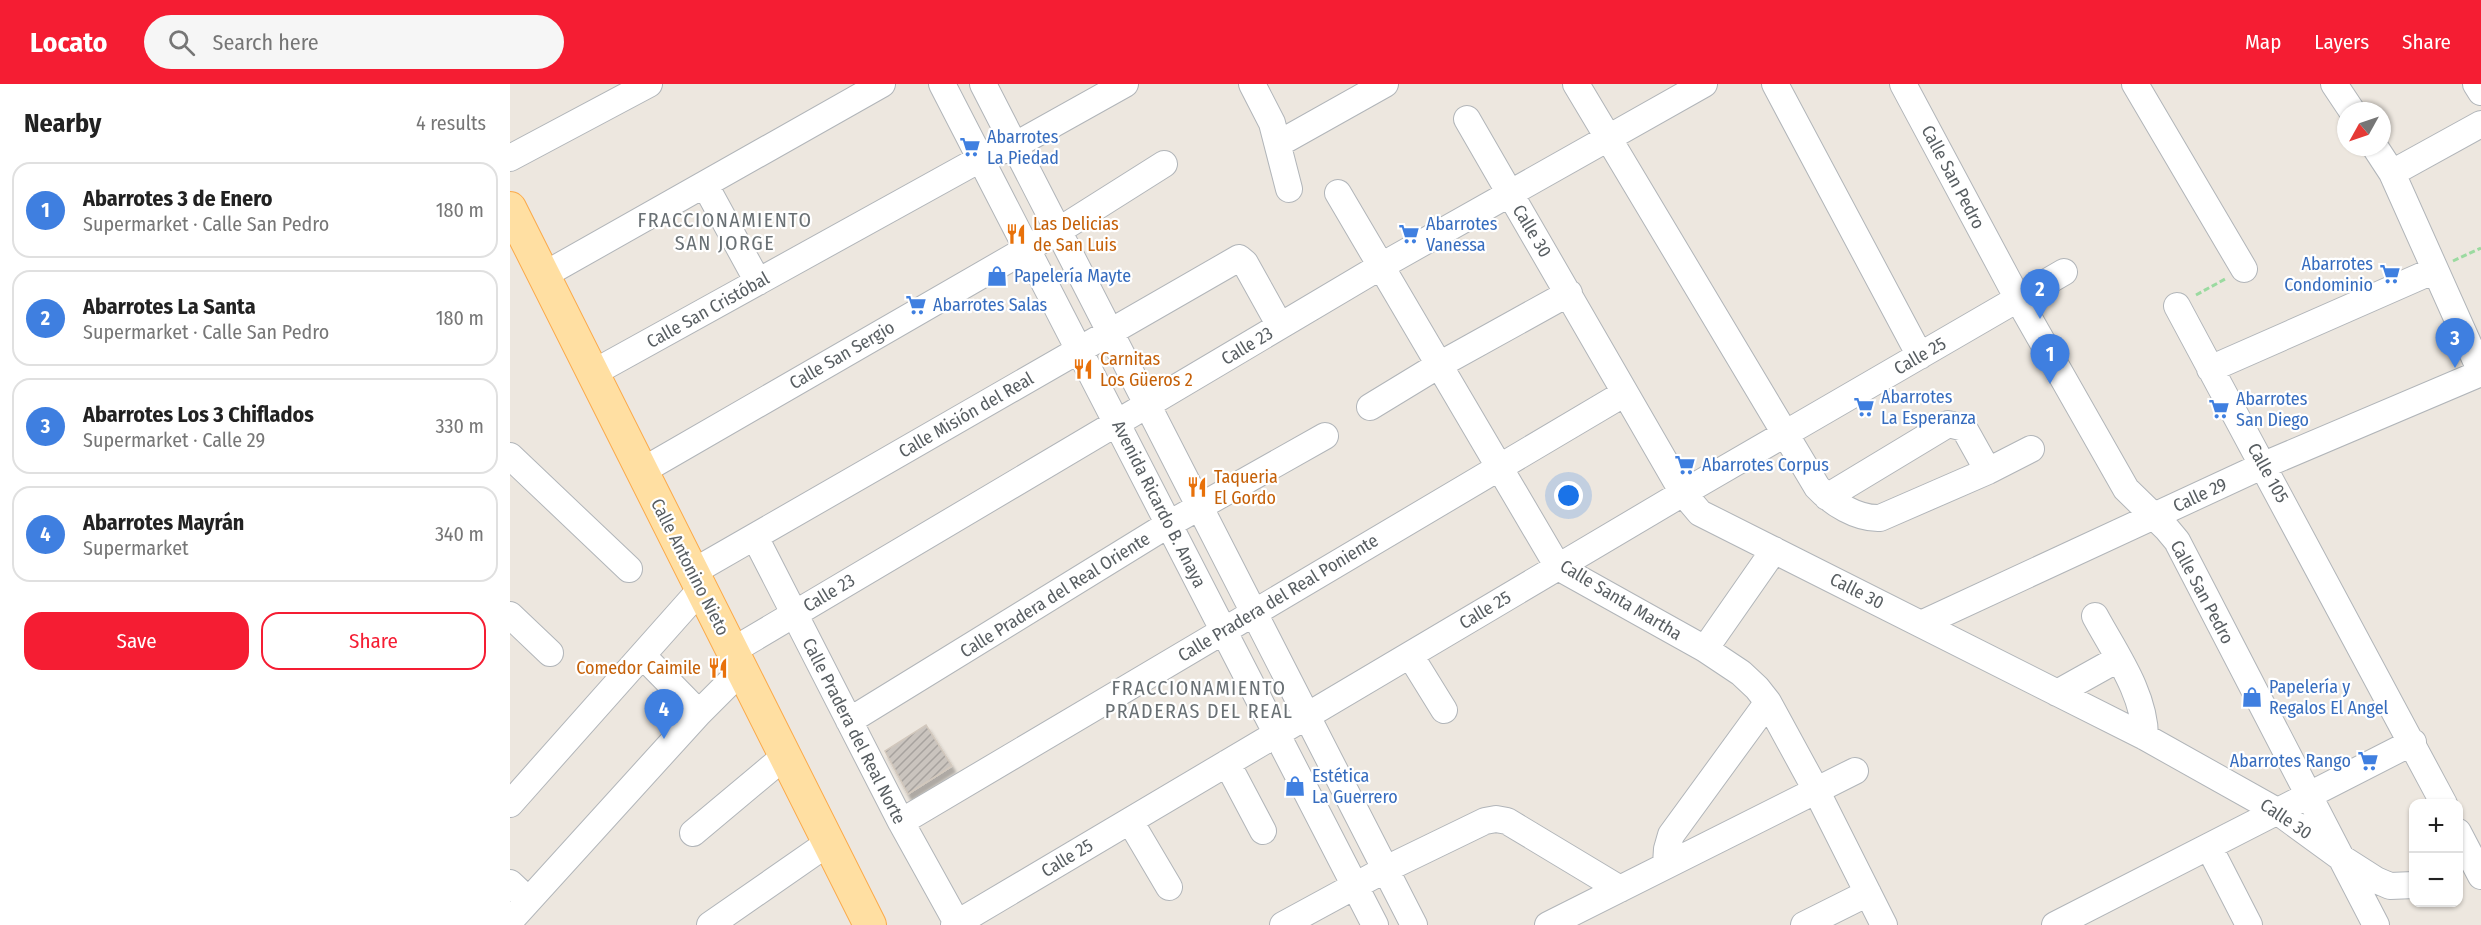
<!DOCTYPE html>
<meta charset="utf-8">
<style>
:root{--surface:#fff;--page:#f6f6f6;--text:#222;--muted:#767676;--line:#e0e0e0;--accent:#f51d33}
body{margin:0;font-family:"Fira Sans Condensed",sans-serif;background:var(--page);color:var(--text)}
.controls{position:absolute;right:18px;bottom:18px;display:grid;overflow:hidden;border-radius:12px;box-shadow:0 2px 4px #0004}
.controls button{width:54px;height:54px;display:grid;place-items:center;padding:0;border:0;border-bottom:2px solid var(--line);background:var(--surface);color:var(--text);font:30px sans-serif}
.compass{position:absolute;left:1827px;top:18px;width:54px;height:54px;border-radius:50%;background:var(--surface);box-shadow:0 2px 4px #0004;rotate:230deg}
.you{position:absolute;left:1059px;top:412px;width:21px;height:21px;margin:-15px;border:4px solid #fff;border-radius:50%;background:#1a73e8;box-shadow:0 0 0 9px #1a73e833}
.badge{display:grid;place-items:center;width:39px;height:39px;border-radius:50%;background:var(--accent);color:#fff;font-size:20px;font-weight:700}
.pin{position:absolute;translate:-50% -50px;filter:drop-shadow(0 2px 3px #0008)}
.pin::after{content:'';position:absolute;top:32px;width:21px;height:18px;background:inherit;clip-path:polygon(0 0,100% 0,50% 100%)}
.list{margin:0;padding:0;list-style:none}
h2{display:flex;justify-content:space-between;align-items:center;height:78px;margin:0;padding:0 24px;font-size:26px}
h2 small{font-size:20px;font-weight:400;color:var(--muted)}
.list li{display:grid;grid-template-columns:39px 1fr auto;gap:18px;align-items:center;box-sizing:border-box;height:96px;margin:0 12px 12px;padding:0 12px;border:2px solid var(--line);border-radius:18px}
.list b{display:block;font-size:22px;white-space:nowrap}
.list p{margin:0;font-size:20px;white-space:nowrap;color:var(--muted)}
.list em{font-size:20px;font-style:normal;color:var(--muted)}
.actions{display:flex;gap:12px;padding:18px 24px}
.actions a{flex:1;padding:14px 0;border:2px solid var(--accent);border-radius:18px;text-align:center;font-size:21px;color:var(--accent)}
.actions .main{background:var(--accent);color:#fff}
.icon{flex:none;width:33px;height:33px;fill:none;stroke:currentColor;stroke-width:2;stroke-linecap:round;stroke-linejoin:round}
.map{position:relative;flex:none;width:1971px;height:841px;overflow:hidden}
header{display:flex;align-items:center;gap:36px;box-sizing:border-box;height:84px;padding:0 30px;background:var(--accent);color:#fff}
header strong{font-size:28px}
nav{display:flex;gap:33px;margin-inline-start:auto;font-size:21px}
.search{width:420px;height:54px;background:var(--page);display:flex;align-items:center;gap:15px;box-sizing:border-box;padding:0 21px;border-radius:33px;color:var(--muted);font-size:22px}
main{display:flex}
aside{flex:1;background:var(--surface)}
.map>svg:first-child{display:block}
.building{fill:url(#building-hatch);stroke:#d2c8bd;stroke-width:1.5;filter:url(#shadow)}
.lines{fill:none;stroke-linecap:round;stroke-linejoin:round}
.minor-casing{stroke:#b1b5b9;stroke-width:28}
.major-casing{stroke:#fbaa4a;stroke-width:34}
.path{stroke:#9bdaa0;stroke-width:3;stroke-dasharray:6 3;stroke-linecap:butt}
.minor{stroke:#fff;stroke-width:26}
.major{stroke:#ffdfa2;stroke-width:32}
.labels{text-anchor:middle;stroke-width:4.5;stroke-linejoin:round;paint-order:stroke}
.shop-label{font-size:18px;fill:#366cbe;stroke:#fff;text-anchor:start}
.street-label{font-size:18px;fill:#585e62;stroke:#fff}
.food-label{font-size:18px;fill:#c56008;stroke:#fff;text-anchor:start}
.neighbourhood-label{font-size:20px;letter-spacing:1.5px;fill:#697074;stroke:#fff}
</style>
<header>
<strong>Locato</strong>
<div class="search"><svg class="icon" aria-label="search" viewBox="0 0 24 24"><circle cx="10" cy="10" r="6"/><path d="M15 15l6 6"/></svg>Search here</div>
<nav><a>Map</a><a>Layers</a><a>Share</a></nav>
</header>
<main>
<aside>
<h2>Nearby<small>4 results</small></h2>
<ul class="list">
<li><span class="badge" style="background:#3f7fe0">1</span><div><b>Abarrotes 3 de Enero</b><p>Supermarket · Calle San Pedro</p></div><em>180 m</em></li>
<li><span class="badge" style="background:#3f7fe0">2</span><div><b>Abarrotes La Santa</b><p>Supermarket · Calle San Pedro</p></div><em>180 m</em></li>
<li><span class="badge" style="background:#3f7fe0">3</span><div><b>Abarrotes Los 3 Chiflados</b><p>Supermarket · Calle 29</p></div><em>330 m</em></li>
<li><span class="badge" style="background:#3f7fe0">4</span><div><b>Abarrotes Mayrán</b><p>Supermarket</p></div><em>340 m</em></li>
</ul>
<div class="actions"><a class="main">Save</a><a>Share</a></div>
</aside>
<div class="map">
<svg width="1971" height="841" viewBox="0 0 1971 841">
<defs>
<pattern id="building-hatch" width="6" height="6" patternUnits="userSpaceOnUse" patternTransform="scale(1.5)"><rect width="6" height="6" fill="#cac4be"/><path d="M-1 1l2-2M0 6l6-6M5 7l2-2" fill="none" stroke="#a7a29e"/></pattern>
<filter id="shadow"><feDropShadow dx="3.5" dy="6" stdDeviation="1.5" flood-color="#0004"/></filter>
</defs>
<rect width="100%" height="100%" fill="#ede7df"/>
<path class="building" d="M 416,641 L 442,682 L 398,710 L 375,667 Z"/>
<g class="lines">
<g class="minor-casing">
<path id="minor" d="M 432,0 L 865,841
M 473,0 L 904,841
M 742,0 L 762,39 L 779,105
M 1066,0 L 1307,403 C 1322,419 1347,435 1370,434 L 1478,387 L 1521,365
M 1265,0 L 1410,272
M 1393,0 L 1508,215 L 1616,405 L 1657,445 L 1667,457 L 1866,841
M 1625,0 L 1734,185
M 1824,0 L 1842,27
M 1966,0 L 1971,8
M 957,35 L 1173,409 L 1190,429 L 1635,653 L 1767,727 L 1830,773 L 1866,796 L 1880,802 L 1904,801
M 768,60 L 875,0
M 1865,63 L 1882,89 L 1971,288
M 0,74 L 139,0
M 1882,89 L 1971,40
M 195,101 L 248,198
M 828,109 L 1048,483 L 1195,565 L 1231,589 L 1247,604 L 1258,618 L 1306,706 L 1374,841
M 34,191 L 372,0
M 1667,222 L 1934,720
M 1700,285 L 1925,186
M 83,289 L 470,75 L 504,62 L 615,0
M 860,323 L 929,281 L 1059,209
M 0,372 L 119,485
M 132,387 L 548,147 L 654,80
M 1317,413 L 1438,340 L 1454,344 L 1478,387
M 245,453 L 391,738 L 447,839
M 183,488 L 729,174 L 735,179 L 770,242
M 0,531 L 40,569
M 1585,532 C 1605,569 1635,610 1635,653
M 1411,540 L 1754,381 L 1971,289
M 1195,565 L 1264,466
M 222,567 L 873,181 L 1194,0
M 900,571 L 934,626
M 133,572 L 189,629
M 1547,609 L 1608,575
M 339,637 L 659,440 L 815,352
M 717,679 L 753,747
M 0,720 L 191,505
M 620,737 L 659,803
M 391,738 L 1115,309
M 1948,748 L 1971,792
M 183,749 L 275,672
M 1699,763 L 1739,841
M 1156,780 L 1157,765 L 1161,751 L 1258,618
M 0,799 L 18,816
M 0,837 L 189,629 L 232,586
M 200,841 L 318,759
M 444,841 L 1173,409 L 1554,188
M 773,841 L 876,785 L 975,737 L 986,735 L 997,737 L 1110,805
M 1038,841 L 1345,687
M 1294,841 L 1358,809
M 1545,841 L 1903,658"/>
</g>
<g class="major-casing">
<path id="major" d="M 0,124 L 360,841"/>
</g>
<path class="path" d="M 1943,177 L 1971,164
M 1686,211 L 1717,194"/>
<use href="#minor" class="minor"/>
<use href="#major" class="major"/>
</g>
<defs>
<g id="supermarket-bare" transform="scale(1.62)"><path d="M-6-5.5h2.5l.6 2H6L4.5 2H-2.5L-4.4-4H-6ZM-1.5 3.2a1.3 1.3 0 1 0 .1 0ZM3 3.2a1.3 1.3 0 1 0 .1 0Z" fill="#3f7fe0" stroke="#fff" stroke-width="2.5" paint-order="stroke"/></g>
<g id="restaurant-bare" transform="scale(1.62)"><path d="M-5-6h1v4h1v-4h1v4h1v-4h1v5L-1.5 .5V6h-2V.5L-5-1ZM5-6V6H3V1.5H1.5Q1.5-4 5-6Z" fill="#e8710a" stroke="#fff" stroke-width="2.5" paint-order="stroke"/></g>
<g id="shop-bare" transform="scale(1.62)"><path d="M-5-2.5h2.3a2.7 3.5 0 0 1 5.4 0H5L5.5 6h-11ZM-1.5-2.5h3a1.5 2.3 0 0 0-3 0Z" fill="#3f7fe0" stroke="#fff" stroke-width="2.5" paint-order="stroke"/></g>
</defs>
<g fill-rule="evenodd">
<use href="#supermarket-bare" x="460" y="63"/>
<use href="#restaurant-bare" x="506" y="150"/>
<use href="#supermarket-bare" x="899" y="150"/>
<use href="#supermarket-bare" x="1880" y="190"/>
<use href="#shop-bare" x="487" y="192"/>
<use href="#supermarket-bare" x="406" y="221"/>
<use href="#restaurant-bare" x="573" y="285"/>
<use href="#supermarket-bare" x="1354" y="323"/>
<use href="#supermarket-bare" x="1709" y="325"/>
<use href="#supermarket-bare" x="1175" y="381"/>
<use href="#restaurant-bare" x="687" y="403"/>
<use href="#restaurant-bare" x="208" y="584"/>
<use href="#shop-bare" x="1742" y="613"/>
<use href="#supermarket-bare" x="1858" y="677"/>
<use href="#shop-bare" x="785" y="702"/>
</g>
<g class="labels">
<g class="shop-label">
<text x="477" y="59">Abarrotes<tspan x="477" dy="21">La Piedad</tspan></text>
<text x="916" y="146">Abarrotes<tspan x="916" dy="21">Vanessa</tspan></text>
<text x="1863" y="186" text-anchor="end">Abarrotes<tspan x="1863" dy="21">Condominio</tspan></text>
<text x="504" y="198">Papelería Mayte</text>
<text x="423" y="227">Abarrotes Salas</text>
<text x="1371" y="319">Abarrotes<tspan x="1371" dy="21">La Esperanza</tspan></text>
<text x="1726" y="321">Abarrotes<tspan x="1726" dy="21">San Diego</tspan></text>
<text x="1192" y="387">Abarrotes Corpus</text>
<text x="1759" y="609">Papelería y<tspan x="1759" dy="21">Regalos El Angel</tspan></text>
<text x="1841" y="683" text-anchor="end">Abarrotes Rango</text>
<text x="802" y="698">Estética<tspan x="802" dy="21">La Guerrero</tspan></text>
</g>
<g class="street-label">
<text transform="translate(1443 93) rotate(62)" y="6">Calle San Pedro</text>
<text transform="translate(1022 147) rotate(59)" y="6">Calle 30</text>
<text transform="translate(198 226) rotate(-29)" y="6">Calle San Cristóbal</text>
<text transform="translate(737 262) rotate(-31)" y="6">Calle 23</text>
<text transform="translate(332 271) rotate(-30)" y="6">Calle San Sergio</text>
<text transform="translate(1410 272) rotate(-30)" y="6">Calle 25</text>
<text transform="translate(456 331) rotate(-30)" y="6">Calle Misión del Real</text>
<text transform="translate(1758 389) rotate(61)" y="6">Calle 105</text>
<text transform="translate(1690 411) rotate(-25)" y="6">Calle 29</text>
<text transform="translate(649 420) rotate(63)" y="6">Avenida Ricardo B. Anaya</text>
<text transform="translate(180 483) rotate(63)" y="6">Calle Antonino Nieto</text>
<text transform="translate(1347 507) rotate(27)" y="6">Calle 30</text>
<text transform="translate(1692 508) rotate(62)" y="6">Calle San Pedro</text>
<text transform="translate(319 509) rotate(-31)" y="6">Calle 23</text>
<text transform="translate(545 511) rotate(-32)" y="6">Calle Pradera del Real Oriente</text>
<text transform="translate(768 514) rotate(-31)" y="6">Calle Pradera del Real Poniente</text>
<text transform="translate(1111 516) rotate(31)" y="6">Calle Santa Martha</text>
<text transform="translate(975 526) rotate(-31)" y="6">Calle 25</text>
<text transform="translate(344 647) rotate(63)" y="6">Calle Pradera del Real Norte</text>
<text transform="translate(1776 735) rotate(34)" y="6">Calle 30</text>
<text transform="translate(557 774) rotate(-31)" y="6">Calle 25</text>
</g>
<g class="food-label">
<text x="523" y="146">Las Delicias<tspan x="523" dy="21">de San Luis</tspan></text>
<text x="590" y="281">Carnitas<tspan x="590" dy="21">Los Güeros 2</tspan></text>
<text x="704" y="399">Taqueria<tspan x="704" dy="21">El Gordo</tspan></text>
<text x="191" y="590" text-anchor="end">Comedor Caimile</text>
</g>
<g class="neighbourhood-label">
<text x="215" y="143">FRACCIONAMIENTO<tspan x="215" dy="23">SAN JORGE</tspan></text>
<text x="689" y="611">FRACCIONAMIENTO<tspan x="689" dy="23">PRADERAS DEL REAL</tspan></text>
</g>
</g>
</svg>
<div class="controls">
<button>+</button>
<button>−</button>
</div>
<svg class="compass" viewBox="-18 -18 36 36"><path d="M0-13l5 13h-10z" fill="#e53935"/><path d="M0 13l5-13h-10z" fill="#767676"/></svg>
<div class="you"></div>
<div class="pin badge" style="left:1540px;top:300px;background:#3f7fe0">1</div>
<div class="pin badge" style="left:1530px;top:235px;background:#3f7fe0">2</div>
<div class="pin badge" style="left:1945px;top:284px;background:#3f7fe0">3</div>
<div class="pin badge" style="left:154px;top:655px;background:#3f7fe0">4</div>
</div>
</main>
